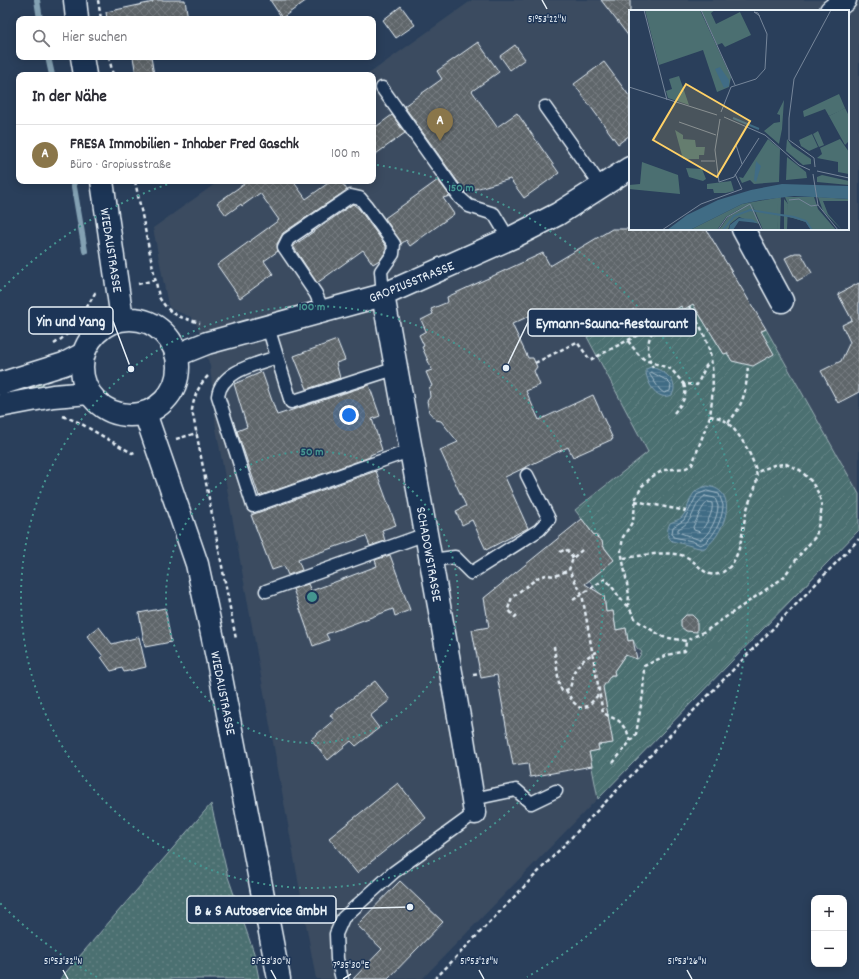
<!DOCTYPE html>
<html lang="de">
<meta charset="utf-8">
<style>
:root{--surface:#fff;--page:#f2f2f3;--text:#2b2b33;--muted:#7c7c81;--line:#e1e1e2;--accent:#8a764a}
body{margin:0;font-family:Dekko,sans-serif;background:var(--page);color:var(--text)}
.controls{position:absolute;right:12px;bottom:12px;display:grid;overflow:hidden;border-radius:8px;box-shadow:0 2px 10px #0003}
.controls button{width:36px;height:36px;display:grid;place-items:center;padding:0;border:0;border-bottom:1px solid var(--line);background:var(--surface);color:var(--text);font:20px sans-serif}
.you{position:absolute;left:349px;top:415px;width:14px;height:14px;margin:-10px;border:3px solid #fff;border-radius:50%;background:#1a73e8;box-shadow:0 0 0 6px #1a73e833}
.badge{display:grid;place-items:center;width:26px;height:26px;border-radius:50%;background:var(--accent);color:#fff;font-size:13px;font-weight:700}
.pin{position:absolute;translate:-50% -33px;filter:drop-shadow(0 1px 2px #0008)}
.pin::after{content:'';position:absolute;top:21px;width:14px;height:12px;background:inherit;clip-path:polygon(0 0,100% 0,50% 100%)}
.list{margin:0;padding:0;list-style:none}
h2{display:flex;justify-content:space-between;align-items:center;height:52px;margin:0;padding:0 16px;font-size:17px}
h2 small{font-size:13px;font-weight:400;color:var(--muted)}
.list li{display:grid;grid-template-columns:26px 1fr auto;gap:12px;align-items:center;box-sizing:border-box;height:60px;padding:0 16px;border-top:1px solid var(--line)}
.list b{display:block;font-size:15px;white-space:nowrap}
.list p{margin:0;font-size:13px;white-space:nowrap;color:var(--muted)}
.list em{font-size:13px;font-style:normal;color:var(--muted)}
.icon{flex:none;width:22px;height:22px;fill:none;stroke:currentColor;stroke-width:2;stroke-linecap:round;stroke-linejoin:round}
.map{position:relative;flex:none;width:859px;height:979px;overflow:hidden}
.search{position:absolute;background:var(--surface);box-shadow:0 2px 10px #0003;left:16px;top:16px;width:360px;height:44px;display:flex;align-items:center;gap:10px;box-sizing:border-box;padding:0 14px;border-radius:8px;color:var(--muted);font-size:15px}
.panel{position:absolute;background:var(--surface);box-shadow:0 2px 10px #0003;left:16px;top:72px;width:360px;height:112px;border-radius:8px}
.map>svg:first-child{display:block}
.built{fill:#3a4b60;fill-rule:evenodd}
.grass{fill:url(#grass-dots);stroke:#9ab0b4}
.garden{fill:url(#garden-furrows);stroke:#9ab0b4}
.water{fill:url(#water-rules);stroke:#83a1b3}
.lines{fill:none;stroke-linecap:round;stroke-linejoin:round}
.shore{stroke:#a5bcca;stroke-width:1}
.stream{stroke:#83a1b3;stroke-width:6}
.building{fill:url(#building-cross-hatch);stroke:#e8f1f8}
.service-casing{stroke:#e8f1f8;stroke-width:15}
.minor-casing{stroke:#e8f1f8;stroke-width:25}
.secondary-casing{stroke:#e8f1f8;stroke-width:25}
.path{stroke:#e8f1f8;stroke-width:2.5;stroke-dasharray:4 3;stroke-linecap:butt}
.service{stroke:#1d3557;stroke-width:12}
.minor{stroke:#1d3557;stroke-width:22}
.secondary{stroke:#1d3557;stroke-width:22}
.ticks{fill:none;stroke:#e8f1f8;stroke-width:1.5}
.ring{fill:none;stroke:#459590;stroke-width:2;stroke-dasharray:2 4}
.labels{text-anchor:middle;stroke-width:3;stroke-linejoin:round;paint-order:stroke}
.street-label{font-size:14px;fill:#e8f1f8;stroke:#1d3557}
.inset-river{fill:none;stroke:#406c85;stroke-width:2}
.inset-road{fill:none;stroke:#76869a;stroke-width:1}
.view{fill:#ffd166;fill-opacity:0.15;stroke:#ffd166;stroke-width:2}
.inset-edge{fill:none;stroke:#e8f1f8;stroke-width:2}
.ticks-label{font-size:10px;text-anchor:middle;fill:#e8f1f8;stroke:#1d3557;stroke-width:3;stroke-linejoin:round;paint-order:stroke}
.centre{fill:#459590;stroke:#1d3557;stroke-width:2}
.ring-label{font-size:12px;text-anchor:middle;font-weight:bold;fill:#459590;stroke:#1d3557;stroke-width:3;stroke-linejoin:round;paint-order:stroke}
.leader{fill:none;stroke:#e8f1f8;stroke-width:1.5}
.callout-dot{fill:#e8f1f8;stroke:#1d3557;stroke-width:1.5}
.callout{fill:#1d3557;stroke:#e8f1f8;stroke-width:1.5}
.callout-label{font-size:15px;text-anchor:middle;font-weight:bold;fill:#e8f1f8}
</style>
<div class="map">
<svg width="859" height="979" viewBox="0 0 859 979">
<defs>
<pattern id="grass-dots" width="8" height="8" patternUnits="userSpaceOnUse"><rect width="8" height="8" fill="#4b6f71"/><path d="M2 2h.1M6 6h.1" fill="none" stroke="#658486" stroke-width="1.8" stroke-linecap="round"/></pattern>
<pattern id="garden-furrows" width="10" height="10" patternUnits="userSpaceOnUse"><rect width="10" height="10" fill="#4b6f71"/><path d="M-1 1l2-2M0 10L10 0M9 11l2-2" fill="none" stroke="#658486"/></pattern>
<pattern id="water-rules" width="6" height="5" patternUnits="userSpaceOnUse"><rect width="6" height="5" fill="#406c85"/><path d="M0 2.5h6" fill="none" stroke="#5c8197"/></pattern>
<pattern id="building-cross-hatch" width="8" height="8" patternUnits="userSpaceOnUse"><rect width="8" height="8" fill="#5f666b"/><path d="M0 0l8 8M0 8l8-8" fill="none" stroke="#767c81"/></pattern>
</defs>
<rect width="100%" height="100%" fill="#2a3f5b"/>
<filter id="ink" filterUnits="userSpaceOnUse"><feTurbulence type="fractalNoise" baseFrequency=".025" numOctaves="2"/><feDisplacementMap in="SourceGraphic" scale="8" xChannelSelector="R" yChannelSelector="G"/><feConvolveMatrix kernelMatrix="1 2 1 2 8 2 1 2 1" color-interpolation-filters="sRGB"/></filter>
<g filter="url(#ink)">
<path class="built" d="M 472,0 L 859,0 L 859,530 L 422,979 L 316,979 L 216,428 L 210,366 L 197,325 L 191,317 L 171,309 L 168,305 L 153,228 L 219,181 L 373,181 L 373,75 L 367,75 ZM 630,11 L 848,11 L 848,229 L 630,229 Z"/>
<path class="grass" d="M 43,381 L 45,390 L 13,395 L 12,391 Z
M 211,804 L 228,877 L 254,953 L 259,979 L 60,979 Z"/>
<path class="garden" d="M 693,304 L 724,354 L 766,329 L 859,494 L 859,530 L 598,799 L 589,752 L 599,750 L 598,745 L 612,743 L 601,677 L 615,675 L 614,671 L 626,654 L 638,659 L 642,652 L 637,648 L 633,640 L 628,641 L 626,628 L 616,630 L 613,611 L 606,612 L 604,596 L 598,592 L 589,580 L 614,560 L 602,544 L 602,541 L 598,539 L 598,536 L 594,535 L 575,510 L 648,452 L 587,337 L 634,309 L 639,316 L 646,312 L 650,318 L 656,315 L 657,317 L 669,311 L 670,313 L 681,306 Z"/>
<path class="water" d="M 651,367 C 663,370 680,381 672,395 C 669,396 665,397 662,396 C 653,394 645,378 646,369 Z
M 707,486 C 742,490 723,538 703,549 L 672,541 C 666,536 667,529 670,523 C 674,521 679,520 682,517 C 692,505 687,490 707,486 Z"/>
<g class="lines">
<path class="shore" d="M 651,372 L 666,380 L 671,385 L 670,391 L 664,393 L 660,390 L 650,375 Z
M 707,491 L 719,494 L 723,505 C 723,518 713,541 700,545 L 692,541 L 673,537 L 672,533 L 673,527 L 684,520 L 697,495 Z
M 705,496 L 715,498 L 718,506 C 718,516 710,535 700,540 L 678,532 L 678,529 C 697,520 691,505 705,496 Z
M 708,502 L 712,503 C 714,512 706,525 700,532 L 694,530 L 693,527 C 697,520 702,505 708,502 Z"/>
<path class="stream" d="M 37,0 L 40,19
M 48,57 L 52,75
M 73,181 L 85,251"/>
</g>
<path class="building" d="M 152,0 L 185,0 L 188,19 L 107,19 L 106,12 L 153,2 Z
M 270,0 L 307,0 L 282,18 Z
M 601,0 L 630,0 L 630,38 Z
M 401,6 L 415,25 L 396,38 L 383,20 Z
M 478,42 L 499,72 L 472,91 L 497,127 L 517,113 L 559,173 L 524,198 L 510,179 L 465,192 L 404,106 L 442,79 L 437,71 Z
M 515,45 L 525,59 L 510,70 L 500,56 Z
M 133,57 L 151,57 L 154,75 L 136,75 Z
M 604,62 L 630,97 L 630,135 L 618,144 L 574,84 Z
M 392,115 L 405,133 L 373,156 L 373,129 Z
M 438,180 L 450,196 L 443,198 L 454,214 L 410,246 L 406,240 L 401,244 L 385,218 Z
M 248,181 L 293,181 L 306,199 L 331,181 L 341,181 L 347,190 L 283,233 L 277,244 L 278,251 L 264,261 L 273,274 L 240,298 L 217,265 L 279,220 L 260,193 L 242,206 L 241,204 L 226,215 L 217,203 Z
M 353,204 L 359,209 L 386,246 L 386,251 L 381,259 L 373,264 L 363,250 L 317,283 L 293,246 Z
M 612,229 L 706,229 L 766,329 L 761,331 L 774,354 L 753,366 L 732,361 L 727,353 L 724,354 L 693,304 L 683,310 L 681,306 L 670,313 L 669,311 L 657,318 L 656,315 L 650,319 L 646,312 L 639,317 L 634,309 L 597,331 L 584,311 L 561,320 L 558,313 L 544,320 L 540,311 L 512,324 L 528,358 L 533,358 L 537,367 L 534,371 L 540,385 L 526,391 L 539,420 L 593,395 L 613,439 L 573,457 L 568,447 L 505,477 L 528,528 L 486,550 L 472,520 L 462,525 L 456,511 L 466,506 L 440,450 L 458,442 L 441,421 L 436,420 L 429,412 L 427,401 L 430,397 L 429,388 L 432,386 L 426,372 L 432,370 L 422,347 L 424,346 L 419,335 L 426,331 L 421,320 L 433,314 L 431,309 L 448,302 L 447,297 L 543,253 L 550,266 Z
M 795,253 L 801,253 L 812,273 L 797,281 L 785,258 Z
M 859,283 L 859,392 L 838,403 L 821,371 L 841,361 L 850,342 L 842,325 L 852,320 L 838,294 Z
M 337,340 L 345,360 L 336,363 L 340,378 L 307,389 L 294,356 Z
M 262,372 L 277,415 L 369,385 L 380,416 L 372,419 L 382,450 L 370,455 L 370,457 L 259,496 L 237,431 L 247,427 L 234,384 Z
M 376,471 L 396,525 L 382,530 L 385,541 L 370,546 L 366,536 L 298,560 L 302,570 L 288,575 L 284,566 L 272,570 L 251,515 Z
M 582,519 L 593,534 L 602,541 L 603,546 L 614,560 L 585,584 L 604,596 L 606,612 L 613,611 L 616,630 L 626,628 L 628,641 L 633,640 L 637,659 L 625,655 L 614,671 L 615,675 L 611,675 L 603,687 L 613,743 L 598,745 L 599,750 L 589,752 L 592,766 L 530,777 L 528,763 L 513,765 L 497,675 L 481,678 L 472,630 L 489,627 L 484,598 Z
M 390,555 L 410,610 L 395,616 L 393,609 L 326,634 L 329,640 L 313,646 L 293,589 L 308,584 L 311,591 L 377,566 L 375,560 Z
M 165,608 L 171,642 L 145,647 L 139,613 Z
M 686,615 L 692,615 L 697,620 L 697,632 L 686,631 L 681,627 L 681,620 Z
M 99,627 L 112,644 L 139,637 L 146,667 L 124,672 L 122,668 L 111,671 L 101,657 L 103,656 L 87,636 Z
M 375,681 L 390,700 L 370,716 L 379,728 L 356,746 L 351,741 L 328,760 L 311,739 L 334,720 L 330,715 Z
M 398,783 L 426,818 L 357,873 L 329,838 Z
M 400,881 L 443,922 L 388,979 L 353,979 L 382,949 L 357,925 Z"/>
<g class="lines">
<g class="service-casing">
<path id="service" d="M 382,88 L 460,198 L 469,206 L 494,214 L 509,239
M 545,107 L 601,186
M 323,311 L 316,294 L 284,247 L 288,239 L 351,196 L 360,198 L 365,204 L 394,244 L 393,254 L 381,271 L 383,295
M 268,327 L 291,402 L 397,368
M 277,357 C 257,364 221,371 218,396 L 253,506 L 412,450
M 431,560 L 455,557 L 471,573 L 539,530 L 549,519 L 527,475
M 266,591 L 426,534
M 473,799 L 516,790 L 531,803 L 556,791
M 342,979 L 337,959 L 336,934 L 343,918 L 394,872 L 475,813"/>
</g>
<g class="minor-casing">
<path id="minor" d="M 831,11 L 845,0
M 743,229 L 782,301
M 383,295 L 463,739 L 475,813
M 177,355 L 207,343 L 383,295 L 513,237 L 558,214 L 630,168
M 0,384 L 64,364 L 83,354
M 0,406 L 53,396 L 89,393"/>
</g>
<g class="secondary-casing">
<path id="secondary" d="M 75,0 L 77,19
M 82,57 L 85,75
M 102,181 L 122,319
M82 367a48 48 0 1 1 96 0a48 48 0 1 1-96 0Z
M 145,413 L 197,564 L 218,662 L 279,979"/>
</g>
<path class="path" d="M 98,0 L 101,19
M 109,57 L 113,75
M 135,181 L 159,297 C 170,316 180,317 200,323
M 138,284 L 155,280
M 689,306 L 694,316
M 628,341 L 639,355 L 645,360 L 671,369 L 684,384 L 697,385 L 706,366 L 711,362
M 54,344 C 74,332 84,312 95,293 L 98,292
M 535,363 L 577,342 L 590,360 L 655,326
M 208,376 C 198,386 194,397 192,410 L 236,639
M 674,413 C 682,403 688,397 684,384
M 63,416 L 78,422 L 132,453 L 137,451
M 710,416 L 692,465 L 686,468 L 664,470 L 653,476 L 642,486 L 636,498 L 633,521 L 623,537 L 621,550 L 629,595 L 628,606 L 636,620 L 663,637 L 686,641 L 707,630 L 783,578 L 798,557 L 816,536 L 822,508 L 819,494 L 811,481 L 800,470 L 786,464 L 774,465 L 757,472
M 728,423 C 745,403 746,390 748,365
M 176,439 L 197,433
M 635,501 L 686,511
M 582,550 L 573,558 L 569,570 L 582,594 L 603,713 L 619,721 L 627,731 L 630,741
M 560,552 L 566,549 L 573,558
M 624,558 C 642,556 666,550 684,556 C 699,561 705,582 723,572 C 726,570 730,567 732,564 C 743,547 742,525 748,506 C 750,498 755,491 756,483 C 757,480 757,475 756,471 C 753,456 736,426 722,419 C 719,417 714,417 710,416 C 715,379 715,348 694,316 L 670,326 L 656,326 C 646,339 646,353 653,368
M 573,600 L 605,579 C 614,587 618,598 627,606
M 517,615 L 515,617 L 508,609 L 512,597 L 539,577 L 546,575 L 555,576 L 569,570
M 554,646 L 559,684 L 562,691 L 569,689 C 572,684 571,682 572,677 C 575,665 589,654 600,651
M 473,675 L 480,674
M 566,690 L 573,702 L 580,708 L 588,706 L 600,693
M 613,763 L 636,734 L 643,694 L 644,666 L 667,655 L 685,651 L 686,641
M 435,979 L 859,539"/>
<use href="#service" class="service"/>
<use href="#minor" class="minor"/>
<use href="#secondary" class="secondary"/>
</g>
</g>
<path class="ticks" d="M 542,0 L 547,9M 63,970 L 68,979M 271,970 L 276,979M 479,970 L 484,979M 687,970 L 692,979M 343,979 L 351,974"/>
<g class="ring">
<circle cx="312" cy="597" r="146"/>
<circle cx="312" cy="597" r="291"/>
<path d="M97 977A437 437 0 0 1 0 903M0 291A437 437 0 0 1 177 181M377 165A437 437 0 0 1 527 977"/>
</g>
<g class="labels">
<g class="street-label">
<text transform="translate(112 250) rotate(81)" y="5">WIEDAUSTRASSE</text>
<text transform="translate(411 281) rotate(-22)" y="5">GROPIUSSTRASSE</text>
<text transform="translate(430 554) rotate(80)" y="5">SCHADOWSTRASSE</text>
<text transform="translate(224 693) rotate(79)" y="5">WIEDAUSTRASSE</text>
</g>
</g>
<g transform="translate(629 10)">
<rect width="220" height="220" fill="#2a3f5b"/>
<path d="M 16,0 L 71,0 L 102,67 L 100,77 L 88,82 L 74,40 L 30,55 ZM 72,0 L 86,0 L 82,3 L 87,14 L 111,2 L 122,25 L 96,37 L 93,33 L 88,35 ZM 50,66 L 60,95 L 39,88 L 37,81 L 43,79 L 40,69 ZM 210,84 L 216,98 L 211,101 L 200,106 L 196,99 L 175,107 L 174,101 ZM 155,90 L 153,119 L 150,134 L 135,121 L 145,113 L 151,112 L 151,105 L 148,104 ZM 139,129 L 151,139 L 150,172 L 125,174 L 121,170 L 113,173 L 110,167 L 114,168 ZM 158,129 L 163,136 L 182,149 L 182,154 L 174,155 L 157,141 ZM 211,129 L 220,142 L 220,164 L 209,162 L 209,152 L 188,148 L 193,144 L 191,138 ZM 158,147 L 177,162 L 178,168 L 157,170 ZM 13,152 L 49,165 L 51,184 L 0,179 L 0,175 L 11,174 ZM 57,158 L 73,159 L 77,169 L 74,171 L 60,167 ZM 102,171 L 105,181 L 97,183 L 85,183 L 84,179 L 78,179 L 78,174 ZM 152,187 L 148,220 L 134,220 L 123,194 L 130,214 L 110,207 L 101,214 L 99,220 L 90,220 L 99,207 L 116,196 L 97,207 L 88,220 L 61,220 L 113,194 ZM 156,187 L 185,187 L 189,199 L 207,220 L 182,220 L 177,212 L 157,206 L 159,194 ZM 189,187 L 220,189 L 220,191 L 194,191 L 199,204 L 213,220 L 194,201 Z" fill="#4b6f71"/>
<path d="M 193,165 L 220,171 L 220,175 L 188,172 L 188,167 ZM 152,189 L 151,220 L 148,220 L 149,192 ZM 155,189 L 159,194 L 158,220 L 155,220 Z" fill="#4b6f71"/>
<path d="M 46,120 L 54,125 L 54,129 L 66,130 L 67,137 L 76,137 L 75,145 L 70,145 L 70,149 L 54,149 Z" fill="#4b6f71"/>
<path d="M 216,98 L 220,106 L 220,131 L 216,135 L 200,106 ZM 189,121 L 195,135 L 190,137 L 184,124 ZM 183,124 L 189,137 L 180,141 L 172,136 L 170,130 Z" fill="#4b6f71"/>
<path d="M 91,57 L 100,70 L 100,76 L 95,78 L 86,59 ZM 127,151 L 132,156 L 127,172 L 125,170 ZM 153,174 L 220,176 L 220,189 L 165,186 L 132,190 L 113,194 L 61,220 L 38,220 L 58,205 L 89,190 L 122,180 ZM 110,208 L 123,209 L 129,213 L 110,211 L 104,220 L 100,220 L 101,215 Z" fill="#406c85"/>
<path class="inset-river" d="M 104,108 L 130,119M 94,220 L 105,206 L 121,200 L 165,207 L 177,211 L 183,220"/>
<path class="inset-road" d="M 15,0 L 38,90M 72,0 L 106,75M 0,77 L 88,105M 92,102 L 102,77 L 127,69 L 136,59 L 138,24 L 129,3 L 125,2 L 131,6M 95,107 L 136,125 L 170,155 L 181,160M 91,109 L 86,140 L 90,172 L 105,167 L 130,128M 50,112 L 87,125M 107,135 L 113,154M 72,151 L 86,151M 186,157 L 185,148 L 160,130 L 160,108 L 165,69 L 202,0M 188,161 L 220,168M 184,164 L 189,195 L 209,220M 160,190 L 170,189 L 182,196 L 189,195M 33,220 L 72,194 L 113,179 L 106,164M 89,220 L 98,207 L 121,194 L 133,220"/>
<path class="view" d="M 57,74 L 121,111 L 88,167 L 24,130 Z"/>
<rect width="220" height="220" class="inset-edge"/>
</g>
<g class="ticks-label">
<text x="547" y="22">51°53'22"N</text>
<text x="63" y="964">51°53'32"N</text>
<text x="271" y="964">51°53'30"N</text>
<text x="479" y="964">51°53'28"N</text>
<text x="687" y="964">51°53'26"N</text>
<text x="351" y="968">7°35'30"E</text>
</g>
<circle cx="312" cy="597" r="6" class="centre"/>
<g class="ring-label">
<text x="461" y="191">150 m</text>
<text x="312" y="310">100 m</text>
<text x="312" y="455">50 m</text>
</g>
<path class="leader" d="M131 369L113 321M506 368L528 322M410 907L336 909"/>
<g class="callout-dot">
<circle cx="131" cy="369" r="4"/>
<circle cx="506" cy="368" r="4"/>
<circle cx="410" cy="907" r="4"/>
</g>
<g class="callout">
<rect x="29" y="307" width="84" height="27" rx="4"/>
<rect x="528" y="309" width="168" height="27" rx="4"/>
<rect x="187" y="896" width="149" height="27" rx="4"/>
</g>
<g class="callout-label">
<text x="71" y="326">Yin und Yang</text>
<text x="612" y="328">Eymann-Sauna-Restaurant</text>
<text x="261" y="915">B &amp; S Autoservice GmbH</text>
</g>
</svg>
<div class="controls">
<button>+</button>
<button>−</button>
</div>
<div class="you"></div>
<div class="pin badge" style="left:440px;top:141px">A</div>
<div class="search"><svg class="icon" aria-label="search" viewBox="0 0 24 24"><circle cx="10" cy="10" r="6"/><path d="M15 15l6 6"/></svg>Hier suchen</div>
<section class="panel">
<h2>In der Nähe<small></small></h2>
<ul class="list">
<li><span class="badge">A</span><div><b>FRESA Immobilien - Inhaber Fred Gaschk</b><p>Büro · Gropiusstraße</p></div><em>100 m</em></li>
</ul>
</section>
</div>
